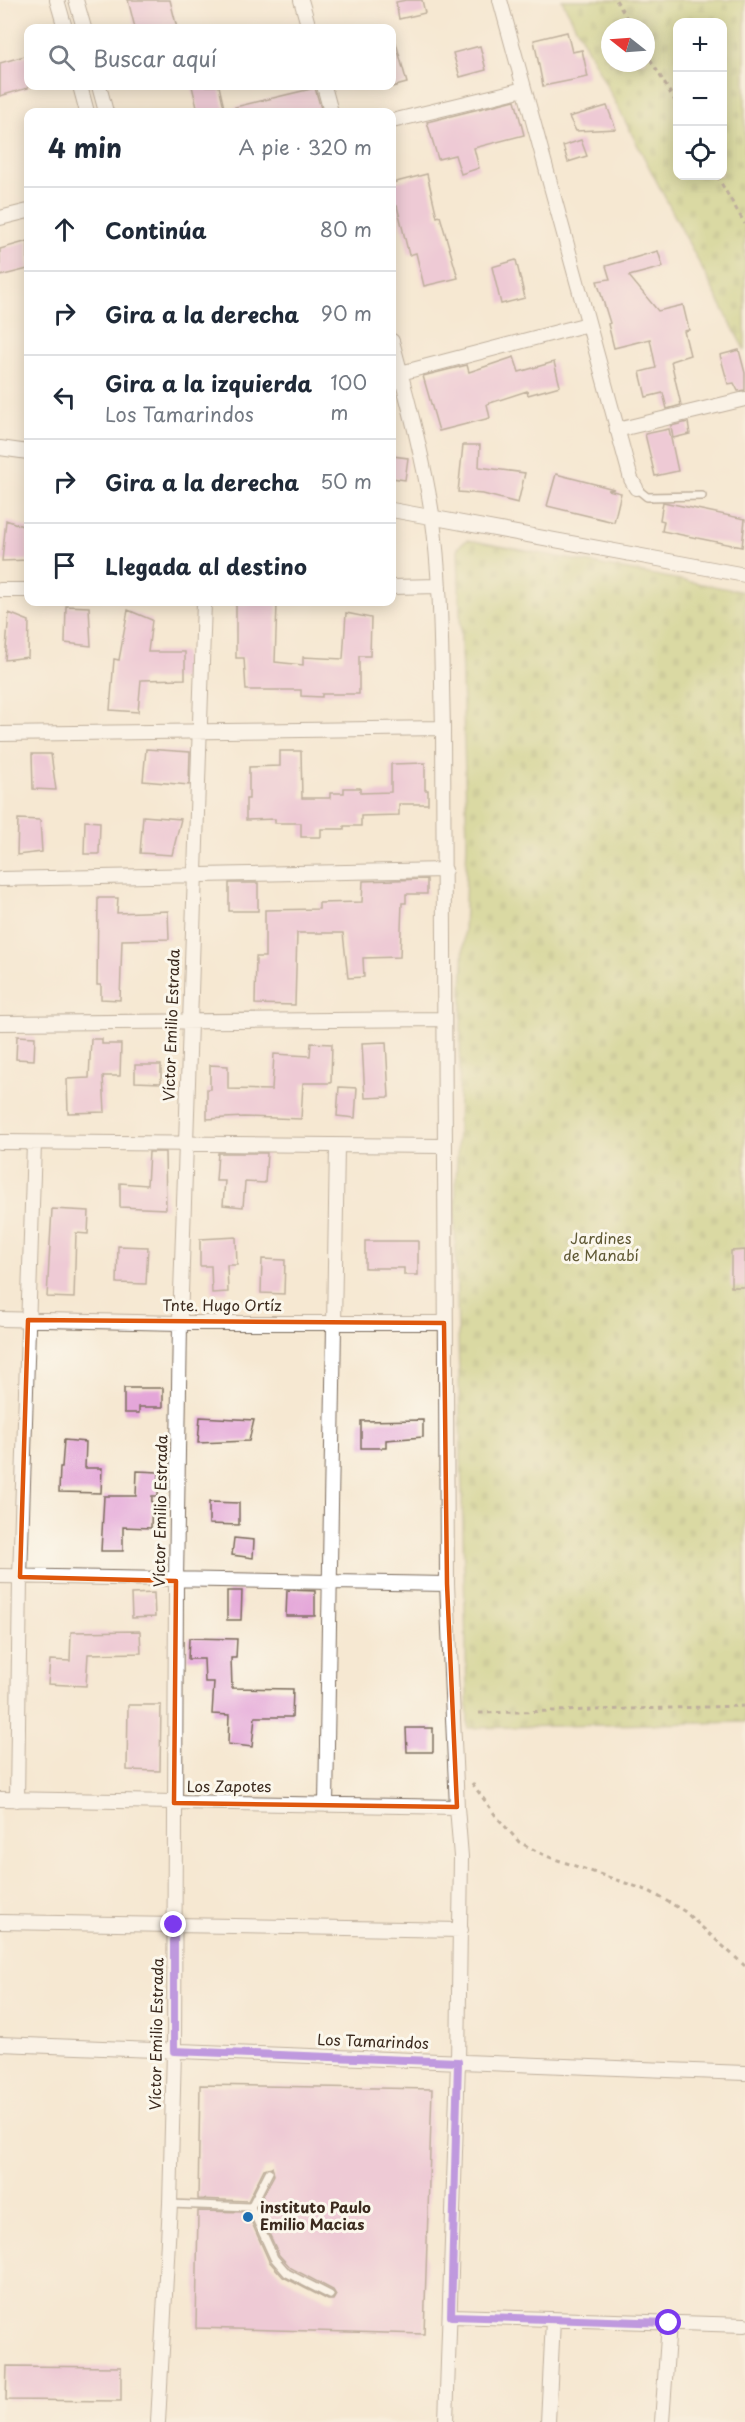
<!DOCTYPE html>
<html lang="es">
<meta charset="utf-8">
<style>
:root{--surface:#fff;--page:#f6f6f7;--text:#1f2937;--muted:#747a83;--line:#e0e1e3}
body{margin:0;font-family:"Playpen Sans",sans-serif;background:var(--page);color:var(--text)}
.controls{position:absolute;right:18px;top:18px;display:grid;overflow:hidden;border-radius:12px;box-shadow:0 3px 15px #0003}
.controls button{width:54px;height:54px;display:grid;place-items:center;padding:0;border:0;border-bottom:2px solid var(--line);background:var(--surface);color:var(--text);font:30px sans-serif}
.compass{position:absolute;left:601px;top:18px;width:54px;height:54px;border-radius:50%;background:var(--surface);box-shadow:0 3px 15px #0003;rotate:287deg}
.stop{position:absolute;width:18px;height:18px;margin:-14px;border:4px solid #7c3aed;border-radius:50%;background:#fff}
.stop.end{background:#7c3aed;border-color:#fff;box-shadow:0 2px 6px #0008}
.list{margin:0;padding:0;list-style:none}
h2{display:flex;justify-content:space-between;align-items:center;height:78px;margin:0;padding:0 24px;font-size:26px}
h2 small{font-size:20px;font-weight:400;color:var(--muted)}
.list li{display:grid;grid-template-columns:39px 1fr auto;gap:18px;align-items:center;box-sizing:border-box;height:84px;padding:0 24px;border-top:2px solid var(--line)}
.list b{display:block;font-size:22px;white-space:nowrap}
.list p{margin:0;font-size:20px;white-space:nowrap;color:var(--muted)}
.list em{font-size:20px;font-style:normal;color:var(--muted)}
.icon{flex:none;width:33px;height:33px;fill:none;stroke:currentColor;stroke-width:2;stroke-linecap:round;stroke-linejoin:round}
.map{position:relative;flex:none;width:745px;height:2422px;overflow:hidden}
.search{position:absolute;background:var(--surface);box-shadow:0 3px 15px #0003;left:24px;top:24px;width:372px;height:66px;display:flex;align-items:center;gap:15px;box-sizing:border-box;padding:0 21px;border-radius:12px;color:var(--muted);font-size:22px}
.panel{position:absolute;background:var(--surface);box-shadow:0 3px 15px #0003;left:24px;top:108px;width:372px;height:498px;border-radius:12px}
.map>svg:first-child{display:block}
.cemetery{fill:url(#cemetery-stones);stroke:#7a7844;stroke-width:1.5;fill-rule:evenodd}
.building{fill:#e4a6d9}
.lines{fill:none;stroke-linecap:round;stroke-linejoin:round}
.lane-casing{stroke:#7c6c5d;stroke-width:10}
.street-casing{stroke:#7c6c5d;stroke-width:16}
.path{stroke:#7c6c5d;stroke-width:3;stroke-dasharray:4.5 4.5;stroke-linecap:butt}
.lane{stroke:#fff;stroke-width:7}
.street{stroke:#fff;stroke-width:14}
.route{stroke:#7c3aed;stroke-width:8}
.marked{fill:none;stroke:#df570d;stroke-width:4.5;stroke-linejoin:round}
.poi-dot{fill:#1f6fb2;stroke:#fbf7ec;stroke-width:2}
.labels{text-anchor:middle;stroke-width:6;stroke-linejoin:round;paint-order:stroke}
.street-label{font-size:15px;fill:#3b2a1e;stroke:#fbf7ec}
.park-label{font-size:15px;fill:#605935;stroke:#fbf7ec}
.poi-label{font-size:15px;font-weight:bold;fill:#3b2a1e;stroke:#fbf7ec;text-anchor:start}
</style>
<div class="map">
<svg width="745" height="2422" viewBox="0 0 745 2422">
<defs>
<pattern id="cemetery-stones" width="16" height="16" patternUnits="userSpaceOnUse" patternTransform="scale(1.5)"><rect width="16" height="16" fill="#b8c76a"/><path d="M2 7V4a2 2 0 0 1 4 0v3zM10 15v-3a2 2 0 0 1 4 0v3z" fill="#9fab5b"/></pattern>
</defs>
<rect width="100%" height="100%" fill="#fbf7ec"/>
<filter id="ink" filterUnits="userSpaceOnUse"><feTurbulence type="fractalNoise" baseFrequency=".0167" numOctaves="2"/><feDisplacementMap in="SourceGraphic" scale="12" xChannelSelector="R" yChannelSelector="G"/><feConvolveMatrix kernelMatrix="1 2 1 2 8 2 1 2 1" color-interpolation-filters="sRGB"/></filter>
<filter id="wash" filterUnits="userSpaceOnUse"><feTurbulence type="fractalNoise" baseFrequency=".008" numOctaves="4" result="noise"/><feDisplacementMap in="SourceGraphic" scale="24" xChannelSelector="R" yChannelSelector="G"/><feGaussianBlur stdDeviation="1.35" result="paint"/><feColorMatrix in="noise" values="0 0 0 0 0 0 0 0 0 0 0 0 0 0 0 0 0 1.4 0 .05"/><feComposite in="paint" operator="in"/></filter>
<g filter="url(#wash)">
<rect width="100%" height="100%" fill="#f6e8d2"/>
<path class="cemetery" d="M 562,0 L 745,0 L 745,351 ZM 678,22 L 722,22 L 722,176 L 678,176 ZM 610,27 L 646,27 L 646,63 L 610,63 Z
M 468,540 L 745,592 L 745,1722 L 468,1728 L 455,1219 L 467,839 L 458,548 L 462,543 Z"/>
<g id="blocks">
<path class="building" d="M 128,0 L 170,0 L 177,28 L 135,28 Z
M 406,0 L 422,0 L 425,13 L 399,19 L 396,2 Z
M 567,32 L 572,52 L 582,50 L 588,77 L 543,86 L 534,40 Z
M 396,43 L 407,83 L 392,87 L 392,44 Z
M 480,46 L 486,70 L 460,77 L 453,53 Z
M 28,55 L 28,88 L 0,96 L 0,63 Z
M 192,86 L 219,86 L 225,112 L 198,112 Z
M 315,88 L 322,112 L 236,112 L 235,107 Z
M 515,100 L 524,135 L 474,148 L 479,168 L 461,174 L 455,155 L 438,159 L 427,122 Z
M 607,106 L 616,129 L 576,131 L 569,117 Z
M 581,140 L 587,156 L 568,162 L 563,146 Z
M 427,174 L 437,217 L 440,216 L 458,278 L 424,286 L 416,253 L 409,255 L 397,206 L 392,207 L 392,183 Z
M 28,241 L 28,269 L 0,276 L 0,249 Z
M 658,251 L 663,267 L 629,276 L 658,311 L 683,305 L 689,330 L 684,331 L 690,355 L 671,361 L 681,405 L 667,409 L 663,393 L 646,397 L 640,372 L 656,368 L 650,339 L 614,348 L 608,324 L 610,323 L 597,281 L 610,279 L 606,266 Z
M 516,260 L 525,298 L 501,304 L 492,267 Z
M 739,350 L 745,373 L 745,390 L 738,391 L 734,383 L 728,384 L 720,355 Z
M 514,357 L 519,372 L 554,362 L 560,386 L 528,395 L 527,391 L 487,404 L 490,418 L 439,431 L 423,376 L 467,365 L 469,372 Z
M 688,422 L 690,434 L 673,438 L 671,426 Z
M 669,429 L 678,471 L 655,476 L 645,434 Z
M 463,445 L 480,445 L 479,467 L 525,473 L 518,503 L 483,494 L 458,492 Z
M 392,456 L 408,458 L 405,480 L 392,478 Z
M 556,474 L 614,489 L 608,490 L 621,493 L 614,522 L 547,506 Z
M 663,502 L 745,519 L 742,547 L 662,531 L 664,521 L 660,520 Z
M 6,520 L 28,528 L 28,560 L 2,561 Z
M 236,604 L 277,604 L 275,662 L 303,665 L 303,657 L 343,659 L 346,613 L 371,618 L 370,656 L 359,656 L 359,694 L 322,694 L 322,697 L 301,696 L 301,690 L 246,690 L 244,658 L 236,658 Z
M 66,606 L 89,607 L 91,646 L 65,643 Z
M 128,610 L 152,620 L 148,652 L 185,652 L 185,679 L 141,680 L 138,712 L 110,710 L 114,659 L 119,660 Z
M 9,613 L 29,621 L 28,657 L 5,660 Z
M 146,749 L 190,752 L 189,785 L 143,781 Z
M 280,751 L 301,751 L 302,798 L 330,798 L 330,793 L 344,793 L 344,788 L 360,788 L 360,793 L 391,792 L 391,764 L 425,763 L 425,790 L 428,790 L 428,804 L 399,804 L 399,815 L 361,816 L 361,826 L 344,826 L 344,829 L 321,829 L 321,837 L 301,837 L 301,823 L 275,823 L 275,819 L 246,820 L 246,799 L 249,799 L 249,767 L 280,766 Z
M 32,754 L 51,754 L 56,790 L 33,789 Z
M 143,816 L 181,819 L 172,855 L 140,853 Z
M 18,819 L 40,820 L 42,852 L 17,855 Z
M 85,821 L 100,822 L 99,854 L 84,854 Z
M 427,879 L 427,894 L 406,894 L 406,903 L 402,903 L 400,957 L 363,958 L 364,977 L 348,978 L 343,933 L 297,933 L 295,1005 L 255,1004 L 256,957 L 265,957 L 265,910 L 319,909 L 319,903 L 362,902 L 363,881 Z
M 229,883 L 258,883 L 258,911 L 229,911 Z
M 98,898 L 118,898 L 117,913 L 168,911 L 169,939 L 122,940 L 120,1000 L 101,999 L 101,985 L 97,985 Z
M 17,1036 L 35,1037 L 34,1060 L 16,1059 Z
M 91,1039 L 102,1039 L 102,1044 L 121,1044 L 120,1076 L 103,1076 L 105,1112 L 68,1113 L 67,1079 L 89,1078 Z
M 386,1042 L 389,1097 L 365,1098 L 362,1043 Z
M 311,1043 L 332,1044 L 331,1083 L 303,1083 L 301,1119 L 244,1117 L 207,1119 L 207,1089 L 210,1089 L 210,1065 L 228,1066 L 228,1089 L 272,1090 L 274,1054 L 310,1056 Z
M 135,1065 L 161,1065 L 161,1083 L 135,1082 Z
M 339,1087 L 357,1088 L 355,1118 L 337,1116 Z
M 149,1152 L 165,1152 L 166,1209 L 120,1207 L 120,1183 L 147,1185 Z
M 218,1153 L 267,1153 L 265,1183 L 245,1182 L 243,1207 L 223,1205 L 225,1181 L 216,1181 Z
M 52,1209 L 89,1211 L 88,1234 L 76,1233 L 74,1298 L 47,1297 Z
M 236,1237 L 237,1265 L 227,1265 L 228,1292 L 212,1293 L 211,1266 L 200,1266 L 200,1239 Z
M 365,1241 L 418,1241 L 418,1275 L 404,1275 L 404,1268 L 365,1268 Z
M 118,1246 L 148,1247 L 146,1284 L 117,1283 Z
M 745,1250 L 745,1287 L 731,1287 L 731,1251 Z
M 262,1259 L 285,1260 L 284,1294 L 261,1293 Z
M 124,1388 L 163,1388 L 163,1407 L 139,1407 L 139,1413 L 124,1413 Z
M 200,1417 L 254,1420 L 249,1441 L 198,1443 Z
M 423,1420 L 423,1437 L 386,1440 L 386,1448 L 361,1448 L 361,1421 Z
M 64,1440 L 86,1442 L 85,1468 L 102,1468 L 101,1493 L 59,1492 L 60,1467 L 62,1467 Z
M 137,1471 L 159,1472 L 158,1496 L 152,1496 L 151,1528 L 123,1527 L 123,1551 L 101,1551 L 104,1496 L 136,1496 Z
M 209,1502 L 239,1503 L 239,1525 L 209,1524 Z
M 234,1538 L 254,1540 L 253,1558 L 232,1555 Z
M 287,1590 L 315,1591 L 315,1616 L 286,1616 Z
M 227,1591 L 242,1591 L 241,1620 L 227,1620 Z
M 154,1593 L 155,1617 L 132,1618 L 131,1594 Z
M 140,1631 L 141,1653 L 88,1654 L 86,1686 L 48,1684 L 50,1660 L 70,1661 L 71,1632 Z
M 189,1638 L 237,1639 L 236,1658 L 231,1658 L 232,1688 L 293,1689 L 292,1717 L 255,1717 L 252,1747 L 228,1744 L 229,1715 L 212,1714 L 214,1682 L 205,1682 L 204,1659 L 188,1659 Z
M 128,1705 L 161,1705 L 160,1771 L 127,1770 Z
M 406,1728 L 433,1728 L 433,1752 L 407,1752 Z
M 200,2085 L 432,2089 L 424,2334 L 196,2328 L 198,2211 L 247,2212 L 269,2261 L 283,2277 L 328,2300 L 333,2300 L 336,2295 L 333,2290 L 291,2268 L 279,2255 L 257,2207 L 274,2175 L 272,2167 L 264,2169 L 248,2201 L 198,2199 Z
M 7,2366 L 121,2367 L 121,2401 L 6,2400 Z"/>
</g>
</g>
<g filter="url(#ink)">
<use href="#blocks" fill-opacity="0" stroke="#7c6c5d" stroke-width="1.5"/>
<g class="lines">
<g class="lane-casing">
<path id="lane" d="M 636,488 L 647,497 L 702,496
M 170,2204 L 251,2207 L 274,2258 L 287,2273 L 330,2295
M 251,2207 L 269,2172"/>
</g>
<g class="street-casing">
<path id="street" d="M 57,0 L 65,28
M 76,0 L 84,28
M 301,0 L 309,28
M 500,0 L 631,479 L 636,488
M 80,86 L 87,112
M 99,86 L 106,112
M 324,86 L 331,112
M 392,121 L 524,89
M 0,218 L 28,211
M 392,341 C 407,398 423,455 432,514 C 442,585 441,657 443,728 L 447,1584 L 457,1807 L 461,1857 L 458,2062 L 446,2422
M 393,375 L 588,324
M 617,430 L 745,399
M 0,448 L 28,452
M 392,510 L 745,575
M 392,587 L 439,586
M 0,590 L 28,590
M 0,734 L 443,728
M 0,879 L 445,870
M 0,1023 L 443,1019
M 0,1142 L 443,1146
M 0,1319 L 180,1323 L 444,1323
M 0,1576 L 447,1584
M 0,1799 L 457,1807
M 17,1800 L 20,1577 L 34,1143
M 326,1805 L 337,1146
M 0,1922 L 461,1930
M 0,2044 L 745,2073
M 451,2316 L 745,2325
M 158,2422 L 170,2204 L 174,2051 L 176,1581 L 180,1323 L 204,602
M 548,2422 L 553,2320
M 662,2422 L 669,2323"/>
</g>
<path class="path" d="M 616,0 L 632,27
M 646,52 L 678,106
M 717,176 L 745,224
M 479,1713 L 745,1706
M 472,1783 L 496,1816 L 519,1842 L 546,1856 L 649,1891 L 684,1911 L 745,1966"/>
<use href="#lane" class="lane"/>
<use href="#street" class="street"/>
</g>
</g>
<g class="lines" filter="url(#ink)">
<path class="route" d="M 174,1925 L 174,2051 L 458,2062 L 451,2316 L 669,2323"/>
</g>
<path d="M0 0H745V2422H0ZM 28,1320 L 444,1323 L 447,1584 L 457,1807 L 174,1803 L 176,1581 L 20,1577 Z" fill="#f6e8d2" fill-opacity=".55" fill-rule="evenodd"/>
<path class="marked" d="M 28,1320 L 444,1323 L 447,1584 L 457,1807 L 174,1803 L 176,1581 L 20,1577 Z"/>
<circle class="poi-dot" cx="248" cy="2217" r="6"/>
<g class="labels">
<g class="street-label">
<text transform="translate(172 1025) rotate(-88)" y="5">Víctor Emilio Estrada</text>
<text x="222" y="1311">Tnte. Hugo Ortíz</text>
<text transform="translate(161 1511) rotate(-89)" y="5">Víctor Emilio Estrada</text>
<text x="229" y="1792">Los Zapotes</text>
<text transform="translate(157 2034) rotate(-89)" y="5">Víctor Emilio Estrada</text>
<text transform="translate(373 2042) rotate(2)" y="5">Los Tamarindos</text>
</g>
<g class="park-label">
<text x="601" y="1244">Jardines<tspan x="601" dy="17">de Manabí</tspan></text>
</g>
<g class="poi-label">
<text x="260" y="2213">instituto Paulo<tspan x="260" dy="17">Emilio Macias</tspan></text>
</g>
</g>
</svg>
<div class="controls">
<button>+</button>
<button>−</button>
<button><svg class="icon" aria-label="locate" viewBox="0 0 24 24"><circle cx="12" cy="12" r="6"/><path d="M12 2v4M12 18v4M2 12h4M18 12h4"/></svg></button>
</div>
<svg class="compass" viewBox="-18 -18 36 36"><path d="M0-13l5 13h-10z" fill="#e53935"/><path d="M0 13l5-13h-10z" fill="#747a83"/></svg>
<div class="stop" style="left:669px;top:2323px"></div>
<div class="stop end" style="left:174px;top:1925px"></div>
<div class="search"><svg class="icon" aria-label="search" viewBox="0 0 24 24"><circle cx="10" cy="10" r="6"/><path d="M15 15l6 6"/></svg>Buscar aquí</div>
<section class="panel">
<h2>4 min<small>A pie · 320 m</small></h2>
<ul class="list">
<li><svg class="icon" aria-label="ahead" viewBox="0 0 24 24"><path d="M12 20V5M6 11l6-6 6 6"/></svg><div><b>Continúa</b></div><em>80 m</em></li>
<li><svg class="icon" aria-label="right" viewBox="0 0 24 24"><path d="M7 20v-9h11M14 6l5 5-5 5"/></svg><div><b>Gira a la derecha</b></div><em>90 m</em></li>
<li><svg class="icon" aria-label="left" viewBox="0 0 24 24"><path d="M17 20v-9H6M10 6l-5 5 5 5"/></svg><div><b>Gira a la izquierda</b><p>Los Tamarindos</p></div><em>100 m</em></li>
<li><svg class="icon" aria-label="right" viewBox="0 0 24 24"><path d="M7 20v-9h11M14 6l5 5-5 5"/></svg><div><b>Gira a la derecha</b></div><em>50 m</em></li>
<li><svg class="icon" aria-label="arrive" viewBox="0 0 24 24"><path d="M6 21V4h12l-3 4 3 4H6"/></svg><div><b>Llegada al destino</b></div></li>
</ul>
</section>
</div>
